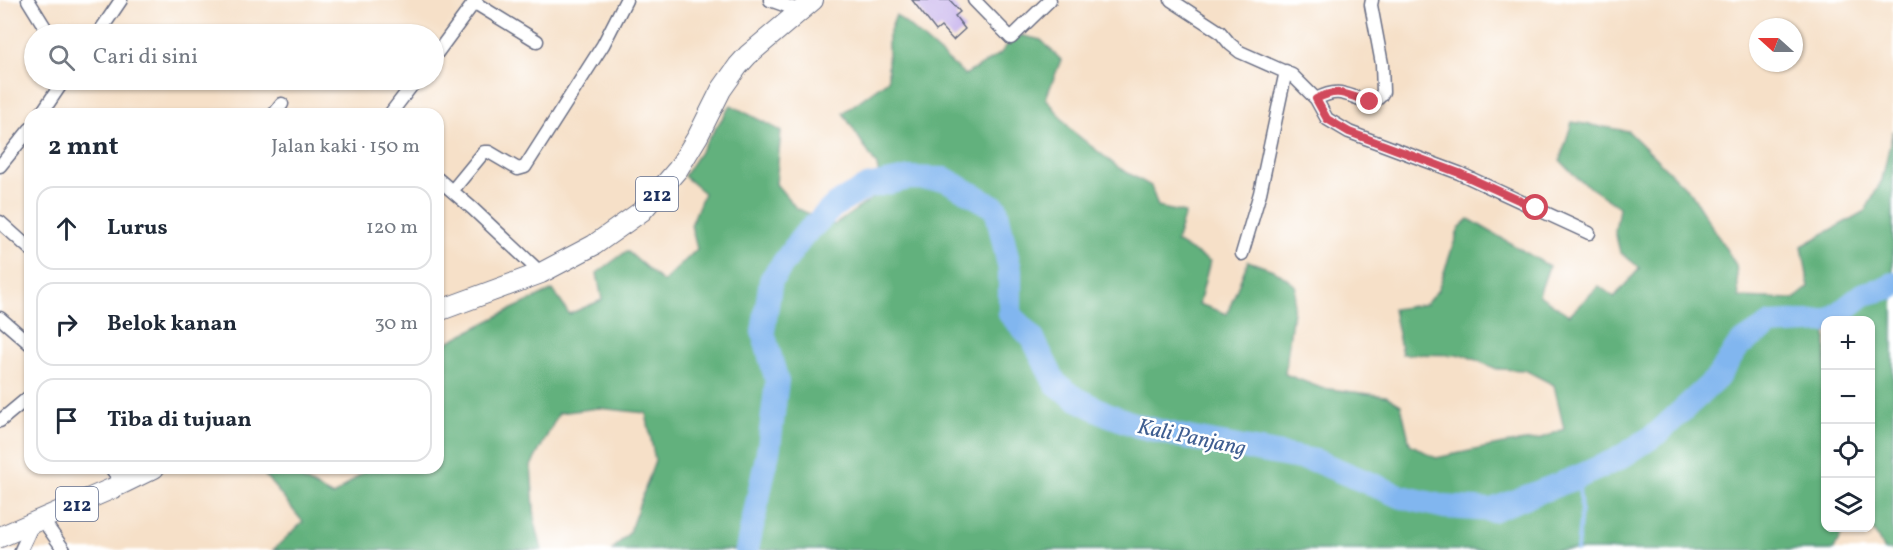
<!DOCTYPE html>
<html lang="id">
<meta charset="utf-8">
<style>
:root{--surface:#fff;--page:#f6f6f7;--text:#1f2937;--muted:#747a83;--line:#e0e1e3}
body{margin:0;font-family:Vollkorn,serif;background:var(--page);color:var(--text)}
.controls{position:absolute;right:18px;bottom:18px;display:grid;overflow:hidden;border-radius:12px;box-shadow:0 2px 4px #0004}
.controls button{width:54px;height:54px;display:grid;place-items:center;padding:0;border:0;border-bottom:2px solid var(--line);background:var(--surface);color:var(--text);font:30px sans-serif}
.compass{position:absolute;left:1749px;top:18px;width:54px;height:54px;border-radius:50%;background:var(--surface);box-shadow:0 2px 4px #0004;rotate:291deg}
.stop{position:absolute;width:18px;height:18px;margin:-14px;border:4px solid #d1495b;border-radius:50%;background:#fff}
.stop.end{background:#d1495b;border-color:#fff;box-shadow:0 2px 6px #0008}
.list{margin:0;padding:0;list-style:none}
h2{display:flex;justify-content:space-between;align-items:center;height:78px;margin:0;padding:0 24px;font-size:26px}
h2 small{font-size:20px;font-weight:400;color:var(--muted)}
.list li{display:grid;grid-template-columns:39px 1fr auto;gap:18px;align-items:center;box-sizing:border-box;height:84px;margin:0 12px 12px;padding:0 12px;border:2px solid var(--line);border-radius:18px}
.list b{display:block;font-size:22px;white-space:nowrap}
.list em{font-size:20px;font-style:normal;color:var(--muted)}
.icon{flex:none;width:33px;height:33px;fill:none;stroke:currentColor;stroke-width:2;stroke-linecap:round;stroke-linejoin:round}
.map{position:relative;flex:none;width:1893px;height:550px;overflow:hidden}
.search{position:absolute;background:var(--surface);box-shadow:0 2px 4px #0004;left:24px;top:24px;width:420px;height:66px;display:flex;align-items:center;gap:15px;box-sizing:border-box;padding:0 21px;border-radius:33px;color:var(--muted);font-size:22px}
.panel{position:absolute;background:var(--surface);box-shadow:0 2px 4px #0004;left:24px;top:108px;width:420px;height:366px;border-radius:18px}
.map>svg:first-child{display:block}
.forest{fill:#62b17d;stroke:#3e706e;stroke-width:1.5;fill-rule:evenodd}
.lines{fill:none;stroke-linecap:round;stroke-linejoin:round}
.stream{stroke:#81b6ef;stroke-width:4}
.river{stroke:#81b6ef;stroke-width:24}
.building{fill:#b89fe7}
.minor-casing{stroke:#686d83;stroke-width:15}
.primary-casing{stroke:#686d83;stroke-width:22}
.minor{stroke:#fff;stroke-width:12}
.primary{stroke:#fff;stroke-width:20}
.route{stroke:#d1495b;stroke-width:8}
.labels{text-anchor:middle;stroke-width:5;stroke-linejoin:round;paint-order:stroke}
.shield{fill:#fff;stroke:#5f6d8e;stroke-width:1.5}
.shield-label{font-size:20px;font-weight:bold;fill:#1b2f5e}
.water-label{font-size:22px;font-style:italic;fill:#3f5e91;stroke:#fff}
</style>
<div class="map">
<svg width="1893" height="550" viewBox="0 0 1893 550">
<rect width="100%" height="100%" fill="#fff"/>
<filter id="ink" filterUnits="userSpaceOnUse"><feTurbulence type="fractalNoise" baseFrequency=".0167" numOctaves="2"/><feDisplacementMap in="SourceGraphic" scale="12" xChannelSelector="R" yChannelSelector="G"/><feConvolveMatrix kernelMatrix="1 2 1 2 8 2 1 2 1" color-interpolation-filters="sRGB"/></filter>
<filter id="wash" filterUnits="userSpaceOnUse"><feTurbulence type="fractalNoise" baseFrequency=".008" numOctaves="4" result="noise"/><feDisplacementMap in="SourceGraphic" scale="24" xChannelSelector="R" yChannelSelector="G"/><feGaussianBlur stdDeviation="1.35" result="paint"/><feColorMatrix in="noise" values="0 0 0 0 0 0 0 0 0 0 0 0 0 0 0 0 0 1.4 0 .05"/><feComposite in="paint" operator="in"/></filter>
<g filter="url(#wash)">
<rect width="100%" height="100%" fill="#f6e0c8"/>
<path class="forest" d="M 896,15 L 965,75 L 1000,54 L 1016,34 L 1041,40 L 1061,60 L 1046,98 L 1071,130 L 1119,168 L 1151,186 L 1158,207 L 1185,213 L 1176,242 L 1210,261 L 1199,304 L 1227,314 L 1248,261 L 1276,271 L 1296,286 L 1285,374 L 1321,388 L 1386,396 L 1401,405 L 1410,444 L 1436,458 L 1503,444 L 1540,439 L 1564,429 L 1554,385 L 1525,370 L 1497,369 L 1464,355 L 1402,354 L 1393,309 L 1426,304 L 1438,290 L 1459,228 L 1469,219 L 1549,266 L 1539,295 L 1569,315 L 1599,286 L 1614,297 L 1640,268 L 1620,252 L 1615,232 L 1619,207 L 1578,179 L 1560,160 L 1572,122 L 1628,131 L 1691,193 L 1736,265 L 1739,297 L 1794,299 L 1809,287 L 1802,246 L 1865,211 L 1882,180 L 1893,130 L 1893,550 L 1884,550 L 1872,528 L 1841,535 L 1834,550 L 612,550 L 629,533 L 655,461 L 646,413 L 598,408 L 559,413 L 531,466 L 535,522 L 542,550 L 273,550 L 303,522 L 259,468 L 292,468 L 303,480 L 333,496 L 368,468 L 438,468 L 438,347 L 510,310 L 553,290 L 569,314 L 602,300 L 597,273 L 627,251 L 663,282 L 697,249 L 691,225 L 704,193 L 684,176 L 731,105 L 781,131 L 776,184 L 796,208 L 834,225 L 883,191 L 877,166 L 843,113 L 888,80 L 888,36 ZM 1826,320 L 1870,320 L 1870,528 L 1826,528 Z"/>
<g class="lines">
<path class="stream" d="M 1577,550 L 1581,510 L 1578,477"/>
<path class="river" d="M 1831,320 L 1864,294 L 1892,287 L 1893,284
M 747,550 L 769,447 L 777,381 L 763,332 L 771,280 L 803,236 L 835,205 L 867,187 L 910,178 L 945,179 L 996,208 L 1010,270 L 1010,314 L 1033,339 L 1055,383 L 1075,398 L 1107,414 L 1138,426 L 1189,438 L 1316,461 L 1402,497 L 1445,507 L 1492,510 L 1578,477 L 1618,459 L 1658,433 L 1717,378 L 1739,345 L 1771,324 L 1826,321"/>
</g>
<g id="blocks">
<path class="building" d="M 912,0 L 950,0 L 960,12 L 955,16 L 965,29 L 953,40 L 941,27 L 936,31 Z"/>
</g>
</g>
<g filter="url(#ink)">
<use href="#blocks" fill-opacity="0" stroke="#686d83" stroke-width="1.5"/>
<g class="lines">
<g class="minor-casing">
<path id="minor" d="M 28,0 L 49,34
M 770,0 L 795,9 L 803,6
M 974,0 L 1011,38 L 1050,0
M 1171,0 L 1220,32 L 1230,44 L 1240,52 L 1292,75 L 1316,99 L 1327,119 L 1349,132 L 1459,173 L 1589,233
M 475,3 L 537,41
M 98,34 L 121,0
M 434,57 L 476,0
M 1316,99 C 1341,86 1346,96 1370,102 C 1377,100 1380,98 1383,92 L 1382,64 L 1371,5 L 1372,0
M 41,114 L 64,80
M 274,114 L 282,104
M 390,114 L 416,80
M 0,166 L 30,129
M 438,179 L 473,209 L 541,273
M 452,191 L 484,152 L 489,152 L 518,169 L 525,167 L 603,45 L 626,0
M 0,222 L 30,249
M 1242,254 L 1260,193 L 1286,71
M 0,318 L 30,344
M 0,421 L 30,396
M 111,468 L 123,483
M 42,519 L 64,550
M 21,550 L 34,522"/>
</g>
<g class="primary-casing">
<path id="primary" d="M 438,311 L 541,273 L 594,245 L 642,211 L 678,169 L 698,136 L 721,90 L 738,66 L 748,55 L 813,0
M 0,537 L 111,489 L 154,468"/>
</g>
<use href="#minor" class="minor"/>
<use href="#primary" class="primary"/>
</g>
</g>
<g class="lines" filter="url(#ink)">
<path class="route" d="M 1370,102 C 1346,96 1341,86 1316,99 L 1327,119 L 1349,132 L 1459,173 L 1536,208"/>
</g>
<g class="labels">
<g class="shield">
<rect x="636" y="177" width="42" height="34" rx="4.5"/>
<rect x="56" y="487" width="42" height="34" rx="4.5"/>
</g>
<g class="shield-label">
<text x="657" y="201">212</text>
<text x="77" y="511">212</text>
</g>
<g class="water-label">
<text transform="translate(1192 436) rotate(12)" y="8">Kali Panjang</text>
</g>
</g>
</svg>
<div class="controls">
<button>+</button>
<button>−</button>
<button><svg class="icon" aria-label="locate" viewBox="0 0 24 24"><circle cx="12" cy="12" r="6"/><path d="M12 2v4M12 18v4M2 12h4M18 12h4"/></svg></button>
<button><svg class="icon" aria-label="layers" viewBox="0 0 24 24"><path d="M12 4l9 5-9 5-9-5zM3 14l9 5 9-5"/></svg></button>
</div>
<svg class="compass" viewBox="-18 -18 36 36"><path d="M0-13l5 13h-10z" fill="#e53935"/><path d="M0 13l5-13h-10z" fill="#747a83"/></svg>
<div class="stop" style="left:1536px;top:208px"></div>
<div class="stop end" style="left:1370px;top:102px"></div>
<div class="search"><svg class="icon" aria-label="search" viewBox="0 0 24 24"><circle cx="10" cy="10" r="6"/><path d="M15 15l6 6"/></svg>Cari di sini</div>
<section class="panel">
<h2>2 mnt<small>Jalan kaki · 150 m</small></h2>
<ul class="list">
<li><svg class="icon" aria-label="ahead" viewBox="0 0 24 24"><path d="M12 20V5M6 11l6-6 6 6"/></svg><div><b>Lurus</b></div><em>120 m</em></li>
<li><svg class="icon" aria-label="right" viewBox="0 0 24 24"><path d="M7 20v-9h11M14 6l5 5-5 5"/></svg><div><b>Belok kanan</b></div><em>30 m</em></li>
<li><svg class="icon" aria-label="arrive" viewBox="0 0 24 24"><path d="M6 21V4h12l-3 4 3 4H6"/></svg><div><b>Tiba di tujuan</b></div></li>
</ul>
</section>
</div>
